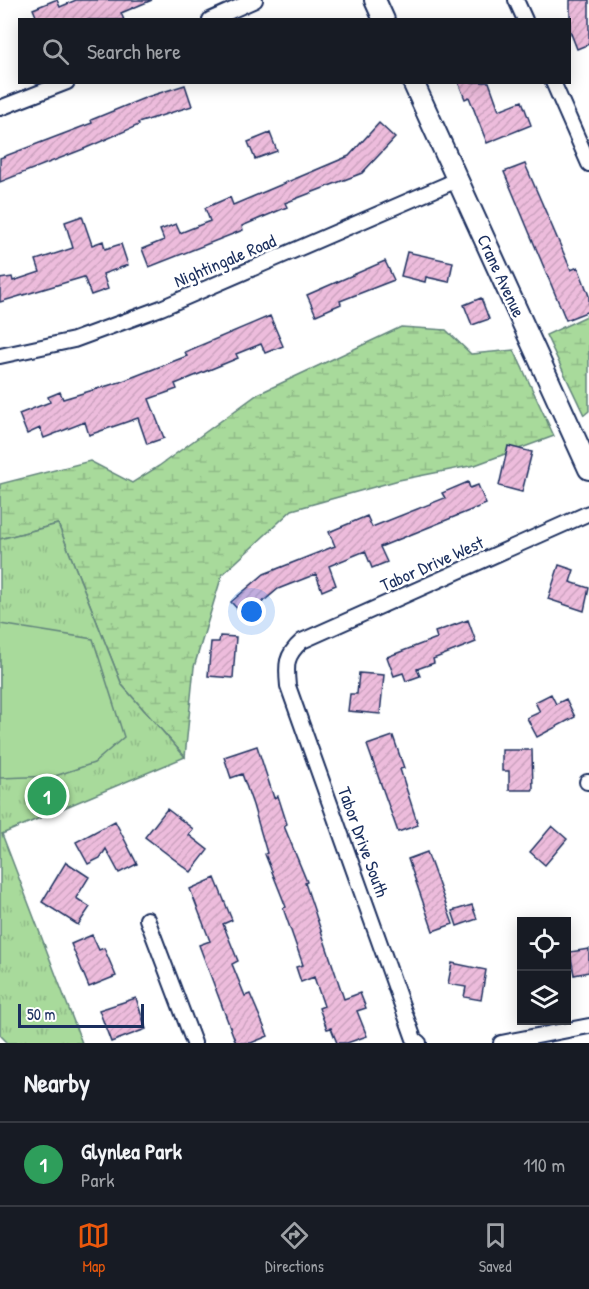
<!DOCTYPE html>
<style>
:root{--surface:#171b24;--page:#20242c;--text:#f1f3f6;--muted:#9ea1a6;--line:#363941;--accent:#ea580c}
body{margin:0;font-family:"Patrick Hand",sans-serif;background:var(--page);color:var(--text)}
.controls{position:absolute;right:18px;bottom:18px;display:grid;overflow:hidden;border-radius:0px;box-shadow:0 3px 15px #0003}
.controls button{width:54px;height:54px;display:grid;place-items:center;padding:0;border:0;border-bottom:2px solid var(--line);background:var(--surface);color:var(--text);font:30px sans-serif}
.scale{position:absolute;left:18px;bottom:15px;width:126px;box-sizing:border-box;padding-left:6px;border:3px solid #1b2f5e;border-top:0;font-size:16px;line-height:21px;white-space:nowrap;color:#1b2f5e;-webkit-text-stroke:4px #fff;paint-order:stroke}
.you{position:absolute;left:252px;top:612px;width:21px;height:21px;margin:-15px;border:4px solid #fff;border-radius:50%;background:#1a73e8;box-shadow:0 0 0 9px #1a73e833}
.badge{display:grid;place-items:center;width:39px;height:39px;border-radius:50%;background:var(--accent);color:#fff;font-size:20px;font-weight:700}
.pin{position:absolute;translate:-50% -50%;border:3px solid #fff;box-shadow:0 2px 6px #0006}
.list{margin:0;padding:0;list-style:none}
h2{display:flex;justify-content:space-between;align-items:center;height:78px;margin:0;padding:0 24px;font-size:26px}
h2 small{font-size:20px;font-weight:400;color:var(--muted)}
.list li{display:grid;grid-template-columns:39px 1fr auto;gap:18px;align-items:center;box-sizing:border-box;height:84px;padding:0 24px;border-top:2px solid var(--line)}
.list b{display:block;font-size:22px;white-space:nowrap}
.list p{margin:0;font-size:20px;white-space:nowrap;color:var(--muted)}
.list em{font-size:20px;font-style:normal;color:var(--muted)}
.icon{flex:none;width:33px;height:33px;fill:none;stroke:currentColor;stroke-width:2;stroke-linecap:round;stroke-linejoin:round}
.map{position:relative;flex:none;width:589px;height:1043px;overflow:hidden}
.search{position:absolute;background:var(--surface);box-shadow:0 3px 15px #0003;left:18px;right:18px;top:18px;height:66px;display:flex;align-items:center;gap:15px;box-sizing:border-box;padding:0 21px;border-radius:0px;color:var(--muted);font-size:22px}
.sheet{height:162px;background:var(--surface)}
nav{display:flex;justify-content:space-around;align-items:center;box-sizing:border-box;height:84px;border-top:2px solid var(--line);background:var(--surface);font-size:16px;color:var(--muted)}
nav a{display:grid;justify-items:center;gap:3px}
nav .on{color:var(--accent)}
.map>svg:first-child{display:block}
.wetland{fill:url(#wetland-marsh);stroke:#62847c;stroke-width:1.5}
.park{fill:url(#park-tufts);stroke:#62847c;stroke-width:1.5}
.pitch{fill:#a8da9b;stroke:#62847c;stroke-width:1.5}
.building{fill:url(#building-hatch);stroke:#1b2f5e;stroke-width:1.5}
.lines{fill:none;stroke-linecap:round;stroke-linejoin:round}
.street-casing{stroke:#1b2f5e;stroke-width:18}
.secondary-casing{stroke:#1b2f5e;stroke-width:24}
.street{stroke:#fff;stroke-width:14}
.secondary{stroke:#fff;stroke-width:20}
.labels{text-anchor:middle;stroke-width:5;stroke-linejoin:round;paint-order:stroke}
.street-label{font-size:18px;fill:#1b2f5e;stroke:#fff}
</style>
<div class="map">
<svg width="589" height="1043" viewBox="0 0 589 1043">
<defs>
<pattern id="wetland-marsh" width="20" height="14" patternUnits="userSpaceOnUse" patternTransform="scale(1.5)"><rect width="20" height="14" fill="#a8da9b"/><path d="M1 5h8M5 5V1M11 12h8M15 12V8" fill="none" stroke="#90bb88"/></pattern>
<pattern id="park-tufts" width="24" height="20" patternUnits="userSpaceOnUse" patternTransform="scale(1.5)"><rect width="24" height="20" fill="#a8da9b"/><path d="M3 7l-1-3M5 7V3M7 7l1-3M15 17l-1-3M17 17v-4M19 17l1-3" fill="none" stroke="#90bb88"/></pattern>
<pattern id="building-hatch" width="6" height="6" patternUnits="userSpaceOnUse" patternTransform="scale(1.5)"><rect width="6" height="6" fill="#edbcdc"/><path d="M-1 1l2-2M0 6l6-6M5 7l2-2" fill="none" stroke="#cba2bf"/></pattern>
</defs>
<rect width="100%" height="100%" fill="#fff"/>
<filter id="ink" filterUnits="userSpaceOnUse"><feTurbulence type="fractalNoise" baseFrequency=".0167" numOctaves="2"/><feDisplacementMap in="SourceGraphic" scale="12" xChannelSelector="R" yChannelSelector="G"/><feConvolveMatrix kernelMatrix="1 2 1 2 8 2 1 2 1" color-interpolation-filters="sRGB"/></filter>
<g filter="url(#ink)">
<path class="wetland" d="M 589,315 L 589,411 L 584,415 L 546,335 Z
M 401,327 L 446,330 L 471,354 L 514,350 L 554,436 L 475,465 L 399,480 L 292,510 L 222,575 L 194,667 L 185,757 L 122,685 L 58,524 L 0,539 L 0,484 L 90,461 L 132,483 L 159,466 L 258,394 Z"/>
<path class="park" d="M 58,524 L 122,685 L 185,757 L 2,834 L 82,1043 L 8,1043 L 0,1035 L 0,539 Z"/>
<path class="pitch" d="M 0,624 L 93,639 L 124,737 L 94,763 L 55,776 L 0,778 Z"/>
<path class="building" d="M 55,0 L 57,0 L 60,7 L 76,0 L 152,0 L 121,13 L 124,20 L 29,20 L 36,16 L 33,9 Z
M 570,0 L 589,0 L 589,44 L 577,49 L 570,31 Z
M 458,82 L 489,82 L 499,110 L 522,101 L 531,125 L 487,143 L 469,97 L 465,99 Z
M 185,85 L 192,106 L 138,123 L 139,125 L 86,148 L 0,182 L 0,158 L 92,123 L 91,120 L 147,97 Z
M 379,123 L 395,138 L 362,173 L 285,203 L 287,207 L 242,226 L 243,230 L 149,267 L 142,249 L 164,240 L 160,230 L 176,224 L 180,233 L 210,221 L 205,208 L 230,197 L 233,205 L 349,156 Z
M 270,133 L 277,151 L 255,159 L 248,142 Z
M 525,164 L 571,270 L 578,267 L 589,296 L 589,311 L 566,320 L 504,172 Z
M 82,216 L 92,245 L 103,241 L 105,249 L 121,244 L 128,265 L 103,274 L 108,289 L 91,295 L 84,277 L 0,302 L 0,279 L 12,277 L 13,281 L 40,272 L 36,260 L 73,248 L 65,222 Z
M 407,252 L 453,262 L 449,282 L 426,277 L 425,282 L 401,276 Z
M 385,261 L 394,280 L 340,301 L 341,304 L 316,315 L 307,295 Z
M 481,298 L 489,319 L 472,325 L 464,305 Z
M 270,316 L 283,346 L 265,353 L 261,344 L 236,354 L 238,358 L 175,384 L 177,389 L 149,399 L 164,438 L 147,444 L 138,418 L 89,435 L 85,422 L 44,438 L 40,428 L 27,434 L 19,414 L 50,402 L 48,397 L 60,392 L 63,399 L 120,382 L 187,356 L 185,352 Z
M 508,446 L 532,452 L 522,492 L 499,486 Z
M 468,482 L 470,488 L 478,485 L 486,504 L 380,547 L 387,562 L 372,568 L 365,551 L 329,566 L 336,585 L 322,591 L 316,574 L 278,589 L 245,617 L 231,602 L 264,574 L 335,546 L 329,532 L 367,516 L 372,527 L 445,498 L 442,493 Z
M 559,565 L 574,570 L 570,582 L 589,588 L 584,611 L 548,599 Z
M 468,620 L 476,642 L 433,659 L 434,663 L 417,669 L 420,676 L 406,681 L 403,673 L 394,676 L 387,657 L 437,638 L 435,632 Z
M 220,636 L 236,637 L 233,678 L 208,676 L 211,642 L 219,642 Z
M 359,673 L 384,675 L 380,714 L 348,711 L 350,694 L 357,694 Z
M 551,694 L 556,704 L 566,699 L 575,717 L 537,737 L 527,718 L 540,712 L 535,702 Z
M 393,736 L 404,768 L 400,769 L 418,825 L 398,832 L 367,745 Z
M 257,746 L 274,798 L 278,796 L 287,824 L 284,826 L 307,882 L 305,883 L 344,999 L 360,993 L 366,1008 L 357,1011 L 367,1036 L 347,1043 L 337,1043 L 331,1028 L 327,1029 L 319,1008 L 324,1006 L 314,977 L 301,982 L 296,967 L 303,965 L 283,908 L 286,907 L 265,854 L 267,853 L 253,805 L 242,774 L 231,778 L 224,757 Z
M 502,750 L 532,750 L 533,790 L 509,790 L 509,771 L 502,771 Z
M 167,809 L 193,829 L 189,835 L 208,850 L 191,872 L 145,837 Z
M 115,821 L 137,864 L 119,873 L 106,849 L 100,858 L 88,864 L 76,842 Z
M 552,826 L 567,839 L 545,865 L 530,852 Z
M 427,852 L 453,924 L 433,931 L 408,859 Z
M 66,862 L 89,877 L 76,898 L 90,907 L 78,925 L 42,902 Z
M 215,878 L 232,920 L 223,924 L 238,961 L 232,964 L 245,996 L 250,994 L 268,1036 L 251,1043 L 236,1043 L 199,945 L 210,941 L 190,889 Z
M 472,905 L 477,919 L 457,926 L 452,911 Z
M 92,935 L 99,950 L 104,948 L 116,976 L 89,987 L 71,944 Z
M 589,949 L 589,972 L 574,975 L 570,952 Z
M 452,963 L 486,970 L 481,1000 L 464,997 L 466,987 L 448,984 Z
M 136,998 L 146,1029 L 111,1042 L 99,1010 Z"/>
<g class="lines">
<g class="street-casing">
<path id="street" d="M 516,0 L 525,20
M 210,20 L 255,0
M 553,82 L 589,164
M 0,108 L 67,82
M 0,356 L 74,340 L 161,308 L 457,180
M 587,782 L 589,782
M 147,919 L 194,1043
M 419,1043 L 414,1039 L 288,686 C 286,665 285,656 302,641 L 589,513
M 501,1043 L 589,1026"/>
</g>
<g class="secondary-casing">
<path id="secondary" d="M 375,0 L 384,20
M 413,82 L 589,469"/>
</g>
<use href="#street" class="street"/>
<use href="#secondary" class="secondary"/>
</g>
</g>
<g class="labels">
<g class="street-label">
<text transform="translate(225 261) rotate(-23)" y="6">Nightingale Road</text>
<text transform="translate(501 276) rotate(65)" y="6">Crane Avenue</text>
<text transform="translate(432 564) rotate(-24)" y="6">Tabor Drive West</text>
<text transform="translate(363 842) rotate(70)" y="6">Tabor Drive South</text>
</g>
</g>
</svg>
<div class="controls">
<button><svg class="icon" aria-label="locate" viewBox="0 0 24 24"><circle cx="12" cy="12" r="6"/><path d="M12 2v4M12 18v4M2 12h4M18 12h4"/></svg></button>
<button><svg class="icon" aria-label="layers" viewBox="0 0 24 24"><path d="M12 4l9 5-9 5-9-5zM3 14l9 5 9-5"/></svg></button>
</div>
<div class="scale">50 m</div>
<div class="you"></div>
<div class="pin badge" style="left:47px;top:796px;background:#2e9e5b">1</div>
<div class="search"><svg class="icon" aria-label="search" viewBox="0 0 24 24"><circle cx="10" cy="10" r="6"/><path d="M15 15l6 6"/></svg>Search here</div>
</div>
<section class="sheet">
<h2>Nearby<small></small></h2>
<ul class="list">
<li><span class="badge" style="background:#2e9e5b">1</span><div><b>Glynlea Park</b><p>Park</p></div><em>110 m</em></li>
</ul>
</section>
<nav>
<a class="on"><svg class="icon" aria-label="map" viewBox="0 0 24 24"><path d="M3 6l6-2 6 2 6-2v14l-6 2-6-2-6 2zM9 4v14M15 6v14"/></svg>Map</a>
<a><svg class="icon" aria-label="directions" viewBox="0 0 24 24"><path d="M12 3l9 9-9 9-9-9zM9 14v-3h6M13 9l2 2-2 2"/></svg>Directions</a>
<a><svg class="icon" aria-label="saved" viewBox="0 0 24 24"><path d="M7 4h10v16l-5-4-5 4z"/></svg>Saved</a>
</nav>
